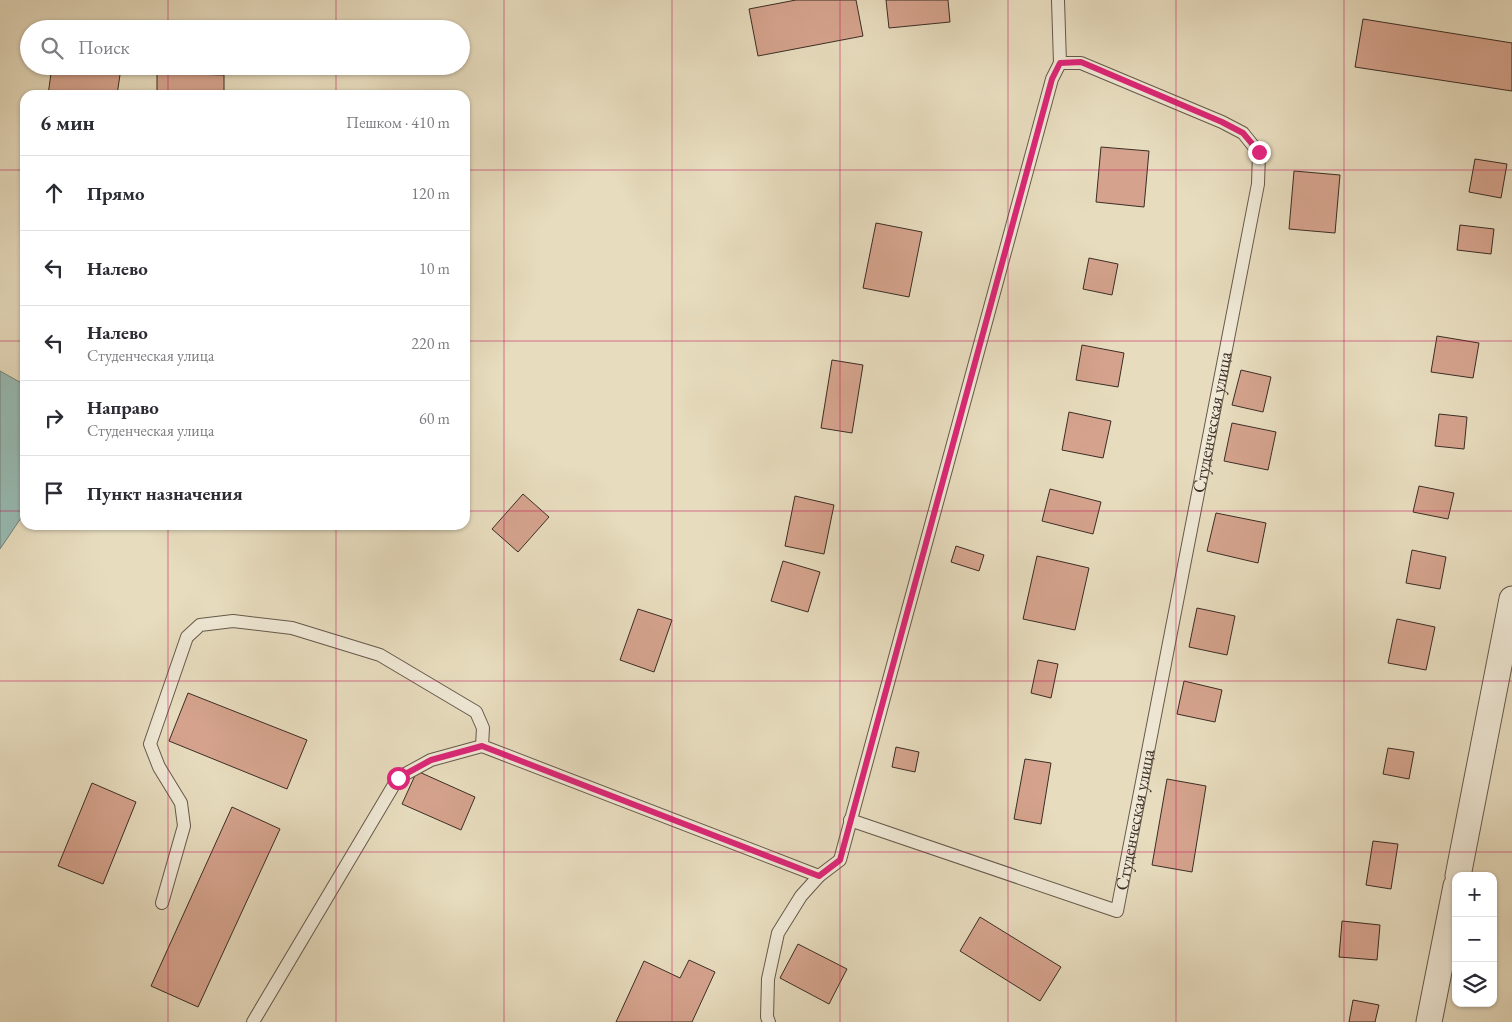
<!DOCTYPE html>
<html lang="ru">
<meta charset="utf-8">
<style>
:root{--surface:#fff;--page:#f2f2f3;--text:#2b2b33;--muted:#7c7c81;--line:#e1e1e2}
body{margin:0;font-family:"EB Garamond",serif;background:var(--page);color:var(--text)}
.controls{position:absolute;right:15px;bottom:15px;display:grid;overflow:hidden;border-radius:10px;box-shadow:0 1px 4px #0004}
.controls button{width:45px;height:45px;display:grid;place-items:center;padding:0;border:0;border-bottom:1px solid var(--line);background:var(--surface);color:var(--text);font:25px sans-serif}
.stop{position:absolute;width:15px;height:15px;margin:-11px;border:4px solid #db2777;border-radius:50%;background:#fff}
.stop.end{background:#db2777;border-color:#fff;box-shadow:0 1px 5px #0008}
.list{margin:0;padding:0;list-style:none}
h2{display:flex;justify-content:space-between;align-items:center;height:65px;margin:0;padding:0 20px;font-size:21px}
h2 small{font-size:16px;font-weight:400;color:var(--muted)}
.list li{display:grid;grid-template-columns:32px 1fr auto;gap:15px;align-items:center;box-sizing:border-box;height:75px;padding:0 20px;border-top:1px solid var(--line)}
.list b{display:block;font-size:19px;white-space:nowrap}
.list p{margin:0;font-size:16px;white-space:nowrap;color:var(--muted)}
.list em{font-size:16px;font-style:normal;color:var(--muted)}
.icon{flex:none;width:28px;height:28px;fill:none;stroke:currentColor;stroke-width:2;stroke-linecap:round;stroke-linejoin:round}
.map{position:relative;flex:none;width:1512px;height:1022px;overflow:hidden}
.search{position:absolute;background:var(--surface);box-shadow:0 1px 4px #0004;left:20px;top:20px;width:450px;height:55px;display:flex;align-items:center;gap:12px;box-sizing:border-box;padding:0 18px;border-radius:28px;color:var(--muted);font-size:19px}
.panel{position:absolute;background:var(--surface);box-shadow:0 1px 4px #0004;left:20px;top:90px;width:450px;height:440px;border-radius:15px}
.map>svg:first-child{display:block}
.water{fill:#97bbb4;stroke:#72827b}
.building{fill:#d5a38d;stroke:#3b2d25}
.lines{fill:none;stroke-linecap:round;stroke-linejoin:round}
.service-casing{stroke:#66594b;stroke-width:14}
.minor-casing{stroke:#66594b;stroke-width:27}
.service{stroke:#efe8d5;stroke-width:12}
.minor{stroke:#efe8d5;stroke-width:25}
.route{stroke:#db2777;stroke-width:6}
.grid{fill:none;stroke:#c2185b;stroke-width:1;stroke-opacity:0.55}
.labels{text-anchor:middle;stroke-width:4;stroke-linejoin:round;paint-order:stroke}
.street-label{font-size:18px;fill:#3b2d25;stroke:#efe8d5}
</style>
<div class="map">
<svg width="1512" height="1022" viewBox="0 0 1512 1022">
<rect width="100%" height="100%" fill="#e7dcbe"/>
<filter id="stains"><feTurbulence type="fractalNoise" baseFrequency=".004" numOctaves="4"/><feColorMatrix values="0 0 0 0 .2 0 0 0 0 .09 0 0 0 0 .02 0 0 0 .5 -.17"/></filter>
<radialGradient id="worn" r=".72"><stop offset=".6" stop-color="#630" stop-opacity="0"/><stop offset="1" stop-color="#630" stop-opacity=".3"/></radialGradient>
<path class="water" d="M 0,371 L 25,385 L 25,512 L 0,549 Z"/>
<path class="building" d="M 796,0 L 856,0 L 863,36 L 758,56 L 749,9 Z
M 886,0 L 948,0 L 950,22 L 889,28 Z
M 1363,19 L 1512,43 L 1512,91 L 1355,67 Z
M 52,66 L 112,66 L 121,68 L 117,95 L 48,95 Z
M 157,73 L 224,75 L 224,95 L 157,95 Z
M 1101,147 L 1149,151 L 1144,207 L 1096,202 Z
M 1475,159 L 1507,164 L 1501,198 L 1469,192 Z
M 1294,171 L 1340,175 L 1335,233 L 1289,229 Z
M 876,223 L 922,232 L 909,297 L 863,288 Z
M 1460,225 L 1494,229 L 1491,254 L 1457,250 Z
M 1089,258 L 1118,264 L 1112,295 L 1083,289 Z
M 1437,336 L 1479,343 L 1473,378 L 1431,372 Z
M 1082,345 L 1124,353 L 1118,387 L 1076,380 Z
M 832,360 L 863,365 L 852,433 L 821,428 Z
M 1241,370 L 1271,377 L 1263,412 L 1232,405 Z
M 1069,412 L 1111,421 L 1103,458 L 1062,450 Z
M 1439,414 L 1467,417 L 1464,449 L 1435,446 Z
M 1232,423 L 1276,432 L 1268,470 L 1224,461 Z
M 1419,486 L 1454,493 L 1448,519 L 1413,512 Z
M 1050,489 L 1101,502 L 1093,534 L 1042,521 Z
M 523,494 L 549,517 L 518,552 L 492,529 Z
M 795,496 L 834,505 L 824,554 L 785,546 Z
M 1216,513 L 1266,523 L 1258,563 L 1207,551 Z
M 956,546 L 984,555 L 979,571 L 951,562 Z
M 1412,550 L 1446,557 L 1440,589 L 1406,583 Z
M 1037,556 L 1089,568 L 1075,630 L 1023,619 Z
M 783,561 L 820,572 L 808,612 L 771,601 Z
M 1197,608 L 1235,616 L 1227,655 L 1189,647 Z
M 638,609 L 672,620 L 654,672 L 620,660 Z
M 1397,619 L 1435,627 L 1426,670 L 1388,663 Z
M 1038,660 L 1058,664 L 1051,698 L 1031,693 Z
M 1184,681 L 1222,690 L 1215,722 L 1177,714 Z
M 188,693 L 307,740 L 287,789 L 169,741 Z
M 896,747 L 919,752 L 915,772 L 892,767 Z
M 1388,748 L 1414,752 L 1409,779 L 1383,774 Z
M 1025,759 L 1051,763 L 1041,824 L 1014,819 Z
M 417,771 L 475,797 L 461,830 L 402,804 Z
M 1167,779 L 1206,786 L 1192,872 L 1152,865 Z
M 92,783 L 136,802 L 103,884 L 58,866 Z
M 232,807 L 280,829 L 198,1007 L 151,986 Z
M 1373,841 L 1398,844 L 1391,889 L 1366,885 Z
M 980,917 L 1061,967 L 1040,1001 L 960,951 Z
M 1342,921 L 1380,925 L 1377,960 L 1339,957 Z
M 798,944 L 847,969 L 829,1004 L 780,978 Z
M 689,960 L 715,972 L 692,1022 L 616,1022 L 644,961 L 680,978 Z
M 1353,1000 L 1379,1005 L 1375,1022 L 1349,1022 Z"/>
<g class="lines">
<g class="service-casing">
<g id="service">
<path id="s1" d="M 850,820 L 1117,911 L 1258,184 L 1259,153 L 1243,133 L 1222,122 L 1081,63 L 1060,63"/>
<path d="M 162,903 L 184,826 L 181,803 L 159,767 L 150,744 L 187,637 L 200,625 L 233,621 L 292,628 L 380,655 L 476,712 L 483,728 L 482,746"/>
<path d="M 253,1022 L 398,778 L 431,760 L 482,746 L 819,876 L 840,860 L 1052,79 L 1060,63 L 1058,0"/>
<path d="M 769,1022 L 767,1017 L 768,979 L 778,933 L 801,896 L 819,876"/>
</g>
</g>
<g class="minor-casing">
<path id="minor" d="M 1458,876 L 1512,599
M 1429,1022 L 1456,886"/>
</g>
<use href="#service" class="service"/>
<use href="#minor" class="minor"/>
</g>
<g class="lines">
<path class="route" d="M 398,778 L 431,760 L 482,746 L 819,876 L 840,860 L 1052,79 L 1060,63 L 1081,62 L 1222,122 L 1243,133 L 1259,152"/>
</g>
<path class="grid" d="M 168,0 L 168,29M 336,0 L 336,29M 504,0 L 504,1022M 672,0 L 672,1022M 840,0 L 840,1022M 1008,0 L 1008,1022M 1176,0 L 1176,1022M 1344,0 L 1344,1022M 168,66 L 168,95M 336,66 L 336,95M 0,170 L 25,170M 465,170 L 1512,170M 0,341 L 25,341M 465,341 L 1512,341M 0,511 L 25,511M 465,511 L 1512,511M 168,525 L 168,1022M 336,525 L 336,1022M 0,681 L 1512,681M 0,852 L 1512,852"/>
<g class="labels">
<g class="street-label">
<text dy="6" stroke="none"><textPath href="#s1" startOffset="780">Студенческая улица</textPath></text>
<text dy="6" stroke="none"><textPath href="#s1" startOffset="375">Студенческая улица</textPath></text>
</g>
</g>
<rect width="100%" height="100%" filter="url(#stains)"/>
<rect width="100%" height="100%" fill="url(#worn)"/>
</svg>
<div class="controls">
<button>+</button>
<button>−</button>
<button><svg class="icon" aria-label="layers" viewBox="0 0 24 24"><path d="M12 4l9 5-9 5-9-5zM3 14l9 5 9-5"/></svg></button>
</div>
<div class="stop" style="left:398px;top:778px"></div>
<div class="stop end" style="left:1259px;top:152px"></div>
<div class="search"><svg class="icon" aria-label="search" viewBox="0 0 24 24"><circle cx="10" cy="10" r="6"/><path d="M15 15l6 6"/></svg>Поиск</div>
<section class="panel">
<h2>6 мин<small>Пешком · 410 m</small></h2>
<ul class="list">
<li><svg class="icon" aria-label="ahead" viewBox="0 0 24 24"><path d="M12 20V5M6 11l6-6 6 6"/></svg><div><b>Прямо</b></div><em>120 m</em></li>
<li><svg class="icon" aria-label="left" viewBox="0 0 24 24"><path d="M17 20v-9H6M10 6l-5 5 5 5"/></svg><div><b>Налево</b></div><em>10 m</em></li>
<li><svg class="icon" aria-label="left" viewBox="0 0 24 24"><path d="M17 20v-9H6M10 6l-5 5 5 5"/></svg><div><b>Налево</b><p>Студенческая улица</p></div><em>220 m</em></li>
<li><svg class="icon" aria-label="right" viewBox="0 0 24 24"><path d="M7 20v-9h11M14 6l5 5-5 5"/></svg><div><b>Направо</b><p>Студенческая улица</p></div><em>60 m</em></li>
<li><svg class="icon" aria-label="arrive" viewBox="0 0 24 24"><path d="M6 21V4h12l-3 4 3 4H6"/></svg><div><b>Пункт назначения</b></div></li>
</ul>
</section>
</div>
